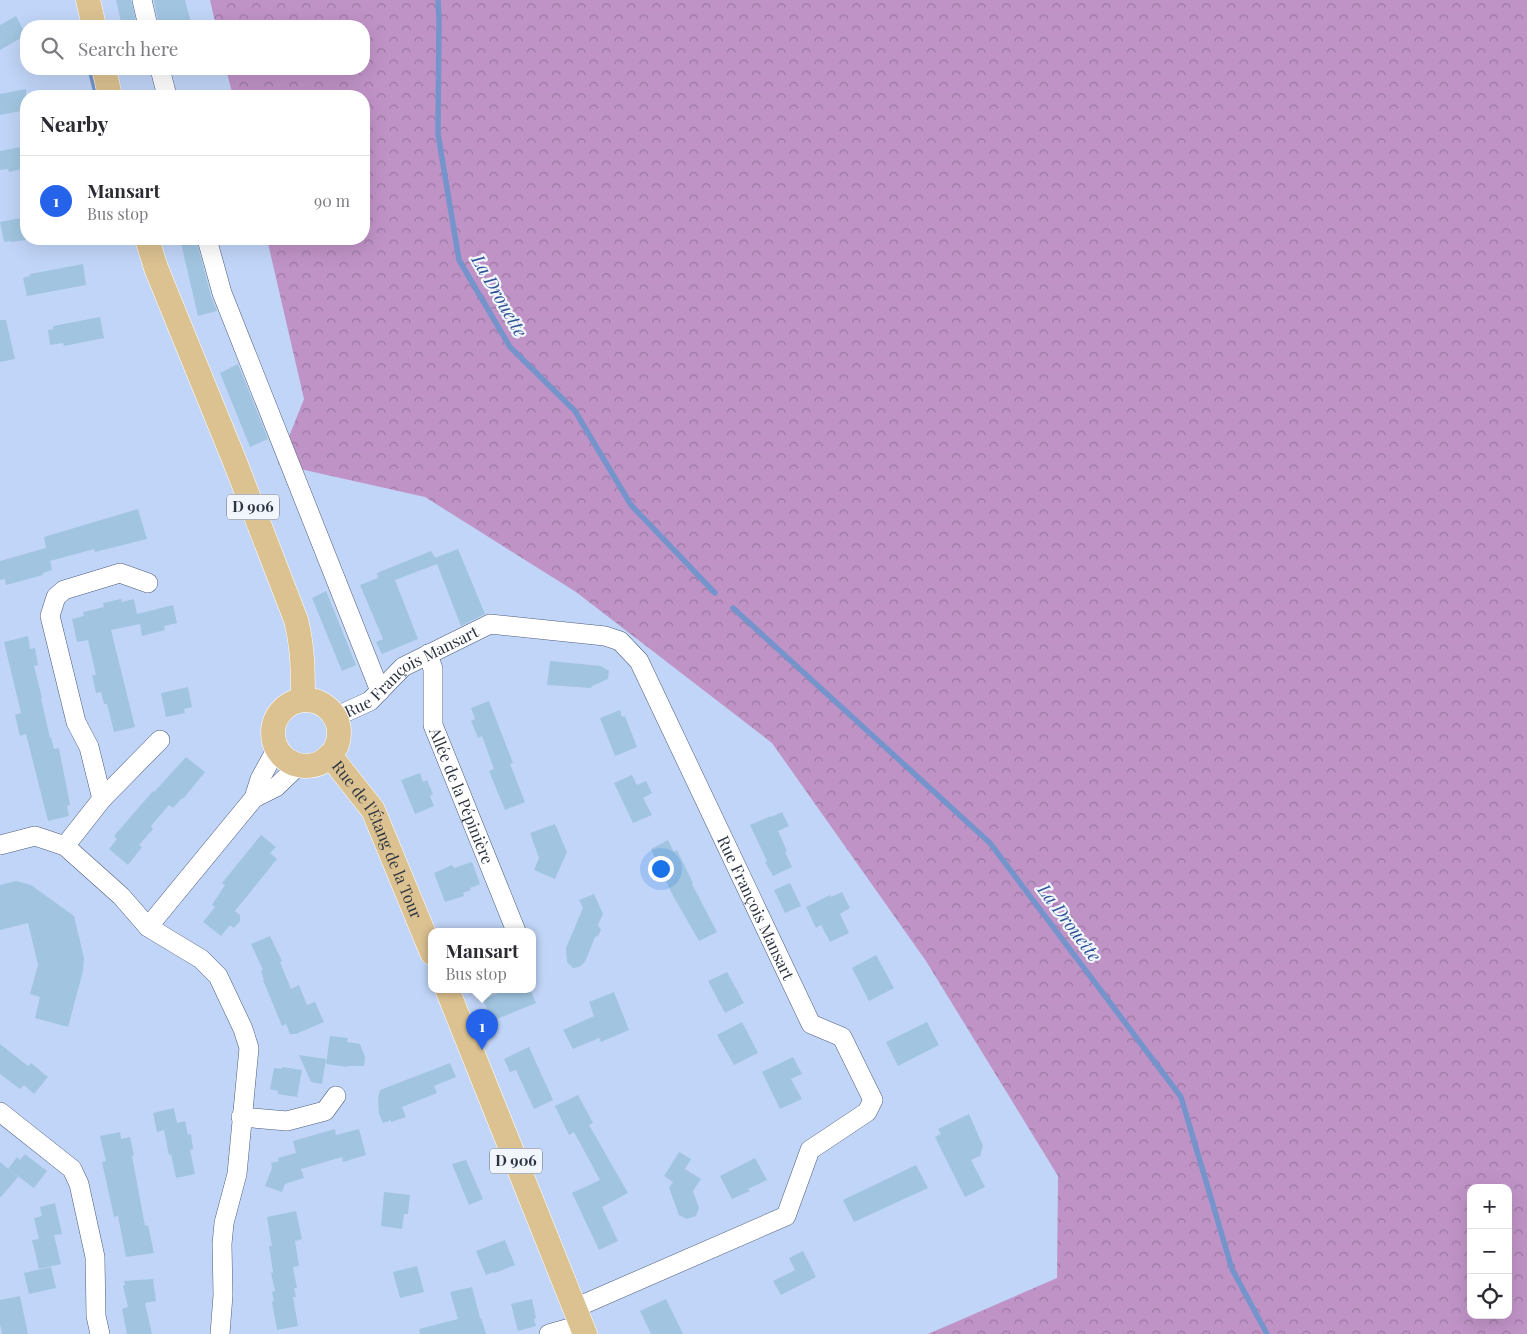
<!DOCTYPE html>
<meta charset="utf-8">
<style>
:root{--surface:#fff;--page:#f2f2f3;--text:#2b2b33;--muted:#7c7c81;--line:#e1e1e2;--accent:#2563eb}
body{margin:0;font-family:"Playfair Display",serif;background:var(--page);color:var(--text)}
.controls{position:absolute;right:15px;bottom:15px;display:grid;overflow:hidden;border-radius:10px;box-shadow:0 5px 20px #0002}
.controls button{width:45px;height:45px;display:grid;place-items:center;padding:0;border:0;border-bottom:1px solid var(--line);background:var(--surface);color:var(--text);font:25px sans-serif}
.you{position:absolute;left:660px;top:868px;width:18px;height:18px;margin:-12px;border:4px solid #fff;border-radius:50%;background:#1a73e8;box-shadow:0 0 0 8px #1a73e833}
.badge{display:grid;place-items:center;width:32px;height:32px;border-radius:50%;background:var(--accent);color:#fff;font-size:16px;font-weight:700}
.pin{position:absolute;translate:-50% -41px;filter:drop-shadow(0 1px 2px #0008)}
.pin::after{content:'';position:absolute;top:26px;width:18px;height:15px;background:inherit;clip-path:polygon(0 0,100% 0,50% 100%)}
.popup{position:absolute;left:428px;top:928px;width:108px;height:65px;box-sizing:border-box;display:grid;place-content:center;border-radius:10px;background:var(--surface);filter:drop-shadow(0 1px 4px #0005);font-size:16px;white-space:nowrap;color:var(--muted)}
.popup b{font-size:19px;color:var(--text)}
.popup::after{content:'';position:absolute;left:50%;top:100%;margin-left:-10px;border:10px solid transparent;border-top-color:var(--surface)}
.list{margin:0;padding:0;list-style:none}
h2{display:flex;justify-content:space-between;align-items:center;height:65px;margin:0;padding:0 20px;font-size:21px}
h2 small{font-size:16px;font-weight:400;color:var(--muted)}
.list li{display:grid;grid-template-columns:32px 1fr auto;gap:15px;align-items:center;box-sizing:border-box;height:90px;padding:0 20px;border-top:1px solid var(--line)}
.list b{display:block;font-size:19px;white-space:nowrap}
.list p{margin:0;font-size:16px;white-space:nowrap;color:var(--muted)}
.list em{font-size:16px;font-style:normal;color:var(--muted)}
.icon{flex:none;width:28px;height:28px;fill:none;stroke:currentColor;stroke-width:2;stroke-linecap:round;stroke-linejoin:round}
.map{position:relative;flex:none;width:1527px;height:1334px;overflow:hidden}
.search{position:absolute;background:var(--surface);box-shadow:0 5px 20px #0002;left:20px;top:20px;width:350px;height:55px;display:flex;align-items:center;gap:12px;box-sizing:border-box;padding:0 18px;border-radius:20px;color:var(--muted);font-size:19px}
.panel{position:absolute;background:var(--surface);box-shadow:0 5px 20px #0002;left:20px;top:90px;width:350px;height:155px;border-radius:20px}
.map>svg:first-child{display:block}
.forest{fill:url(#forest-crowns);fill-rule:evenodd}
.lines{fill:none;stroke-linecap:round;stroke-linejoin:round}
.stream{stroke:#7594cb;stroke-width:5.5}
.building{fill:#a1c5e0}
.minor-casing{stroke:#4c5d7c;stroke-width:20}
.major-casing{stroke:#fff;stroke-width:25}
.minor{stroke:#fff;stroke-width:19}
.major{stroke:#dcc291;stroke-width:24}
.labels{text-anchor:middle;stroke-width:4.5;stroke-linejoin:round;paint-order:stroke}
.shield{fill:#f1f5fc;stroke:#686f7a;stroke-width:1}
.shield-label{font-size:15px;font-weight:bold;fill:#2d3542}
.street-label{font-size:16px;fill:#2d3542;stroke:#f1f5fc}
.water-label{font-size:18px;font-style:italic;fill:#2c5195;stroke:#f1f5fc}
</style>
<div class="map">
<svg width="1527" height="1334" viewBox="0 0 1527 1334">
<defs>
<pattern id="forest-crowns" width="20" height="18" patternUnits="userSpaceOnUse" patternTransform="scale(1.25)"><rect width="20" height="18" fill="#c093c7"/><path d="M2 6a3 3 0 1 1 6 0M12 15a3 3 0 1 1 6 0" fill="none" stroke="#9c79a3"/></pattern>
</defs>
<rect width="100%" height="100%" fill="#c1d5f8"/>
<path class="forest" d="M 210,0 L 1527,0 L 1527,1334 L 928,1334 L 1057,1278 L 1058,1176 L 926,961 L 772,743 L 576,592 L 425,497 L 278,464 L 304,399 L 267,239 L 364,239 L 364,96 L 233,96 L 226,69 L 364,69 L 364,26 L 216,26 ZM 1471,1188 L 1508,1188 L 1508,1315 L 1471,1315 Z"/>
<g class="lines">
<path class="stream" d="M 438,0 L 439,19 L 438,134 L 459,260 L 510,347 L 575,411 L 631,505 L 715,593
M 90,69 L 97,96
M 733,608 L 990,843 L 1181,1097 L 1232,1269 L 1267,1334"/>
</g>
<path class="building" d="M 116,0 L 131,0 L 137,26 L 122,26 Z
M 154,0 L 185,0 L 192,26 L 159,26 Z
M 16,16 L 26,35 L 0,50 L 0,25 Z
M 26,89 L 26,110 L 0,115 L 0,94 Z
M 26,146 L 26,163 L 22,164 L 22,169 L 9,172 L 8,169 L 0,170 L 0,151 Z
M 26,217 L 26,240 L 11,242 L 11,241 L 4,242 L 0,222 Z
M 180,239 L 196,239 L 211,296 L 217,311 L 198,316 Z
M 83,264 L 86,285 L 27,296 L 23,278 L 30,276 L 30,274 Z
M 100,317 L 104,338 L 64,346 L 63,343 L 50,345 L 48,330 L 53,329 L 53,326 Z
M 0,320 L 6,320 L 15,359 L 0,362 Z
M 238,364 L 268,439 L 250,447 L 220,373 Z
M 138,509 L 147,539 L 95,552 L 94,549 L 50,561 L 52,570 L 43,573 L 43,575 L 6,585 L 5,579 L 0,580 L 0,561 L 46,548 L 44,537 Z
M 458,549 L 485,614 L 461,626 L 437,564 L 395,580 L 418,639 L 382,654 L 376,642 L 383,639 L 360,585 L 378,578 L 377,573 L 431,551 L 436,559 L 435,558 Z
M 326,591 L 356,665 L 342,671 L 312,598 Z
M 121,599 L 122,602 L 134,599 L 137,614 L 173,605 L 177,623 L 164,626 L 165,630 L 142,636 L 140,624 L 111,630 L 135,727 L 114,732 L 107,704 L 104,704 L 101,692 L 96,693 L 92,675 L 96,675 L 88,640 L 77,642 L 72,619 L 84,616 L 83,612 L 104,607 L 103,603 Z
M 28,636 L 30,649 L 35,648 L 38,665 L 34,666 L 42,698 L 41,698 L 50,738 L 51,737 L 54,749 L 59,748 L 70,805 L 67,806 L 69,816 L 48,821 L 26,734 L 20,736 L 15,715 L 21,713 L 4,642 Z
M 550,661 L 601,666 L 609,671 L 608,679 L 592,686 L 591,688 L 547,685 Z
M 188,687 L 192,707 L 184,709 L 185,713 L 166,717 L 161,693 Z
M 489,701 L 513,763 L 510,764 L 525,802 L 505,810 L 489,771 L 494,769 L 482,736 L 478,738 L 471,721 L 475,719 L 471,708 Z
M 620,710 L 622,717 L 625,716 L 637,747 L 615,756 L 600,718 Z
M 186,757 L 205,772 L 183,799 L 182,798 L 173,808 L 169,805 L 151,826 L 153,829 L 139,845 L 142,847 L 128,865 L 109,849 L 117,839 L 114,836 L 153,791 L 154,792 Z
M 420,773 L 423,782 L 427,780 L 433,794 L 430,796 L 434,806 L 415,814 L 401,780 Z
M 632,775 L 637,785 L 646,781 L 652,793 L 643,798 L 652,815 L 633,823 L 614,783 Z
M 782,812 L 789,826 L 778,831 L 787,851 L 785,852 L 792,867 L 773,876 L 765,862 L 767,861 L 750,825 L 771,816 L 771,817 Z
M 555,824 L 567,852 L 555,879 L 534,870 L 539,858 L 530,833 Z
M 261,835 L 276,847 L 270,853 L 277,859 L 235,911 L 240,915 L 240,921 L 234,928 L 230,925 L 221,936 L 203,922 L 215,907 L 212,905 L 225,885 L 222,883 Z
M 668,840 L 674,852 L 677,850 L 693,883 L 692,884 L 717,932 L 699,941 L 672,894 L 651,849 Z
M 472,862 L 480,884 L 470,888 L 471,890 L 463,893 L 464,896 L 445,902 L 434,873 L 452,865 L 454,868 Z
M 16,881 L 31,885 L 74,916 L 84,958 L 83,971 L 68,1027 L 35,1018 L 40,997 L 30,994 L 38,965 L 28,923 L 0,930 L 0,885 Z
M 790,883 L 801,906 L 785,913 L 774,890 Z
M 842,892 L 850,908 L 840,914 L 849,933 L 830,942 L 821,925 L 816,928 L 806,907 L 830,895 L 831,897 Z
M 594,894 L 603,914 L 598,925 L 601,930 L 598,936 L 595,937 L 585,962 L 579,967 L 573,968 L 567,962 L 566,948 L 583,908 L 579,900 Z
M 270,936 L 282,961 L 280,962 L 291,989 L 299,985 L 307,1005 L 315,1002 L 324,1022 L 296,1034 L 290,1034 L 286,1024 L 282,1026 L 263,980 L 264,980 L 261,971 L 263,970 L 251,944 Z
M 876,955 L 894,988 L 869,1001 L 852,968 Z
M 727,972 L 744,1003 L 725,1013 L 708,981 Z
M 509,989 L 530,989 L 536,1003 L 492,1021 L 483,999 Z
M 614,992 L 629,1030 L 601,1042 L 599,1038 L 573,1049 L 563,1030 L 594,1016 L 589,1002 Z
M 742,1022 L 758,1053 L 734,1065 L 717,1035 Z
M 927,1022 L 939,1045 L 898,1066 L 886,1042 Z
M 330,1036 L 348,1038 L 347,1042 L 360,1044 L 365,1057 L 364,1066 L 348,1066 L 347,1067 L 326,1064 Z
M 0,1044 L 28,1066 L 31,1063 L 48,1077 L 34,1094 L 24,1085 L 20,1089 L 0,1074 Z
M 529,1047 L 553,1100 L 534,1109 L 516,1070 L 510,1072 L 504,1059 Z
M 299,1055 L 326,1059 L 322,1084 L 311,1082 Z
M 793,1057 L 802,1074 L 791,1079 L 802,1099 L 780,1109 L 762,1072 Z
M 450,1063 L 456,1077 L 434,1086 L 437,1093 L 402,1107 L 406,1117 L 391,1122 L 391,1120 L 383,1123 L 379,1114 L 378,1098 L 380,1090 Z
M 282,1067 L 302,1070 L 297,1097 L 278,1094 L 278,1091 L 270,1089 L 274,1068 L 282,1069 Z
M 578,1095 L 593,1123 L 589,1125 L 628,1193 L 602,1207 L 618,1241 L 599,1250 L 572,1193 L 600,1180 L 574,1132 L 569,1135 L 555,1106 Z
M 174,1108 L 177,1123 L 185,1121 L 188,1135 L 191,1134 L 193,1149 L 190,1150 L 195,1174 L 176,1178 L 171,1154 L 169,1155 L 164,1130 L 157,1132 L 153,1113 Z
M 969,1114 L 983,1146 L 980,1156 L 971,1160 L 985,1187 L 965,1197 L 935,1137 L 941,1134 L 938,1129 Z
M 335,1129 L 336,1135 L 359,1129 L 366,1155 L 343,1162 L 342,1157 L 301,1169 L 304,1178 L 285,1184 L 282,1192 L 265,1186 L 272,1168 L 271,1163 L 279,1161 L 278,1158 L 296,1153 L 293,1141 Z
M 120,1132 L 121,1139 L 130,1137 L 134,1155 L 132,1156 L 145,1226 L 148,1225 L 154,1253 L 126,1257 L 118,1216 L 114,1217 L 102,1162 L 106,1161 L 100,1136 Z
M 679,1152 L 691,1159 L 685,1169 L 701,1179 L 693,1191 L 699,1208 L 696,1216 L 687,1219 L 679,1215 L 669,1188 L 673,1182 L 664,1176 Z
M 25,1154 L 47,1171 L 34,1188 L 8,1169 L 17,1157 L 20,1160 Z
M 755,1158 L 767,1180 L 748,1189 L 750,1191 L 732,1199 L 720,1176 Z
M 466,1160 L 483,1199 L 469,1205 L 452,1164 Z
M 0,1162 L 18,1177 L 0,1198 Z
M 916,1165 L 928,1188 L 854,1222 L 843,1200 Z
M 384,1192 L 410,1195 L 408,1214 L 404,1214 L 402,1229 L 381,1226 Z
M 55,1203 L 62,1234 L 54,1235 L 61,1264 L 39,1269 L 32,1240 L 39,1239 L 34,1218 L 42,1216 L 40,1207 Z
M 296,1211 L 302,1239 L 295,1241 L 299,1266 L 293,1267 L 297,1288 L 294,1288 L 296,1297 L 293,1297 L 298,1326 L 277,1330 L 272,1302 L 274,1301 L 272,1292 L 275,1291 L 271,1273 L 273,1272 L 269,1246 L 272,1246 L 267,1217 Z
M 505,1240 L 515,1265 L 495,1273 L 494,1272 L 486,1275 L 476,1251 Z
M 803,1251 L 816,1277 L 781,1295 L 773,1281 L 795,1270 L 789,1258 Z
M 417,1266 L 424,1292 L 400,1298 L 393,1272 Z
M 51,1267 L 56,1288 L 29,1294 L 24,1273 Z
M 153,1279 L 156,1301 L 145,1303 L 152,1334 L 127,1334 L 122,1309 L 128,1307 L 123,1286 L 125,1285 L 124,1281 Z
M 472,1287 L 480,1318 L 481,1318 L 486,1334 L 420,1334 L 419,1329 L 458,1319 L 450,1292 Z
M 20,1296 L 28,1334 L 2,1334 L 0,1324 L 0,1300 Z
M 532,1299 L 536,1318 L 534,1319 L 536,1326 L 518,1331 L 511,1304 Z
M 666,1299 L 683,1334 L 651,1334 L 640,1311 Z"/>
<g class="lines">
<g class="minor-casing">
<g id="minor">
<path d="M 142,0 L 148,26"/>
<path d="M 160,69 L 167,96"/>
<path d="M 207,239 L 222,293 L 380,691"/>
<path id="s1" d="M 428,654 L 433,669 L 433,725 L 516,931"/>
<path id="s2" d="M 335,717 L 370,701 L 403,667 L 490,624 L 605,636 L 620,641 L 639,661 L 811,1024 L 842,1037 L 873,1100 L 867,1112 L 810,1150 L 786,1216 L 575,1308"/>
<path d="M 254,798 L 276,787 L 299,765"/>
<path d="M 102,799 L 160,740"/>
<path d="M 0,845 L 35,836 L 65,846 L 121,896 L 148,927 L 201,959 L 218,976 L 243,1029 L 249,1048 L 237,1174 L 224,1223 L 222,1244 L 223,1295 L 220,1334"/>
<path d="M 65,846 L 102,799 L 89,747 L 76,722 L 50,616 L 56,597 L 64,590 L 120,573 L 148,583"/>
<path d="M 148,927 L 254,798 L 260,779 L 277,748"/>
<path d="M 0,1112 L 72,1169 L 79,1184 L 95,1257 L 96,1316 L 100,1334"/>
<path d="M 241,1117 L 287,1121 L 325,1111 L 336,1096"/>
<path d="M 549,1334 L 581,1325"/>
</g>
</g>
<g class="major-casing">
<g id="major">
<path d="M 88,0 L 94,26"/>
<path d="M 104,69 L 110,96"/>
<path d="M 147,239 L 156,268 L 235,462 L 296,620 C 303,648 303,672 303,700"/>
<circle cx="306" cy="733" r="33"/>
<path id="s3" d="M 328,757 L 336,763 L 373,810 L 432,953"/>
<path d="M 447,989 L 585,1334"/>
</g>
</g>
<use href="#minor" class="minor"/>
<use href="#major" class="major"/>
</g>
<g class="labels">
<g class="shield">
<rect x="227" y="494.5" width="52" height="25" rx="4"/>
<rect x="490" y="1148.5" width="52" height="25" rx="4"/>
</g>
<g class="shield-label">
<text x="253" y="512">D 906</text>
<text x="516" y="1166">D 906</text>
</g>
<g class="street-label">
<text dy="6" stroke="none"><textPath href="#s2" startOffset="90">Rue François Mansart</textPath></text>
<text dy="6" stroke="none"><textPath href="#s1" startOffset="148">Allée de la Pépinière</textPath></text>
<text dy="6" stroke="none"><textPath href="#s3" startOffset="98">Rue de l'Étang de la Tour</textPath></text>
<text dy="6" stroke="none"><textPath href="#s2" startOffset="615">Rue François Mansart</textPath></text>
</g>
<g class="water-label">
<text transform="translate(499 296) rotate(60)" y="6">La Drouette</text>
<text transform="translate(1069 923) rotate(53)" y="6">La Drouette</text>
</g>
</g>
</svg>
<div class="controls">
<button>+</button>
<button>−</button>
<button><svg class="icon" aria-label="locate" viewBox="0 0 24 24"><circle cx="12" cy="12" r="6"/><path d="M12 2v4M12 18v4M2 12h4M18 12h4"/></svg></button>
</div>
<div class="you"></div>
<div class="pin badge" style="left:482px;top:1050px">1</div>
<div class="popup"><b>Mansart</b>Bus stop</div>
<div class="search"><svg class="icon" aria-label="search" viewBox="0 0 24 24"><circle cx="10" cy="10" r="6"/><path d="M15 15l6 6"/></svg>Search here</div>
<section class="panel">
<h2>Nearby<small></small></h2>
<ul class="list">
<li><span class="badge">1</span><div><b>Mansart</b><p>Bus stop</p></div><em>90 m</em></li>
</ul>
</section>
</div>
